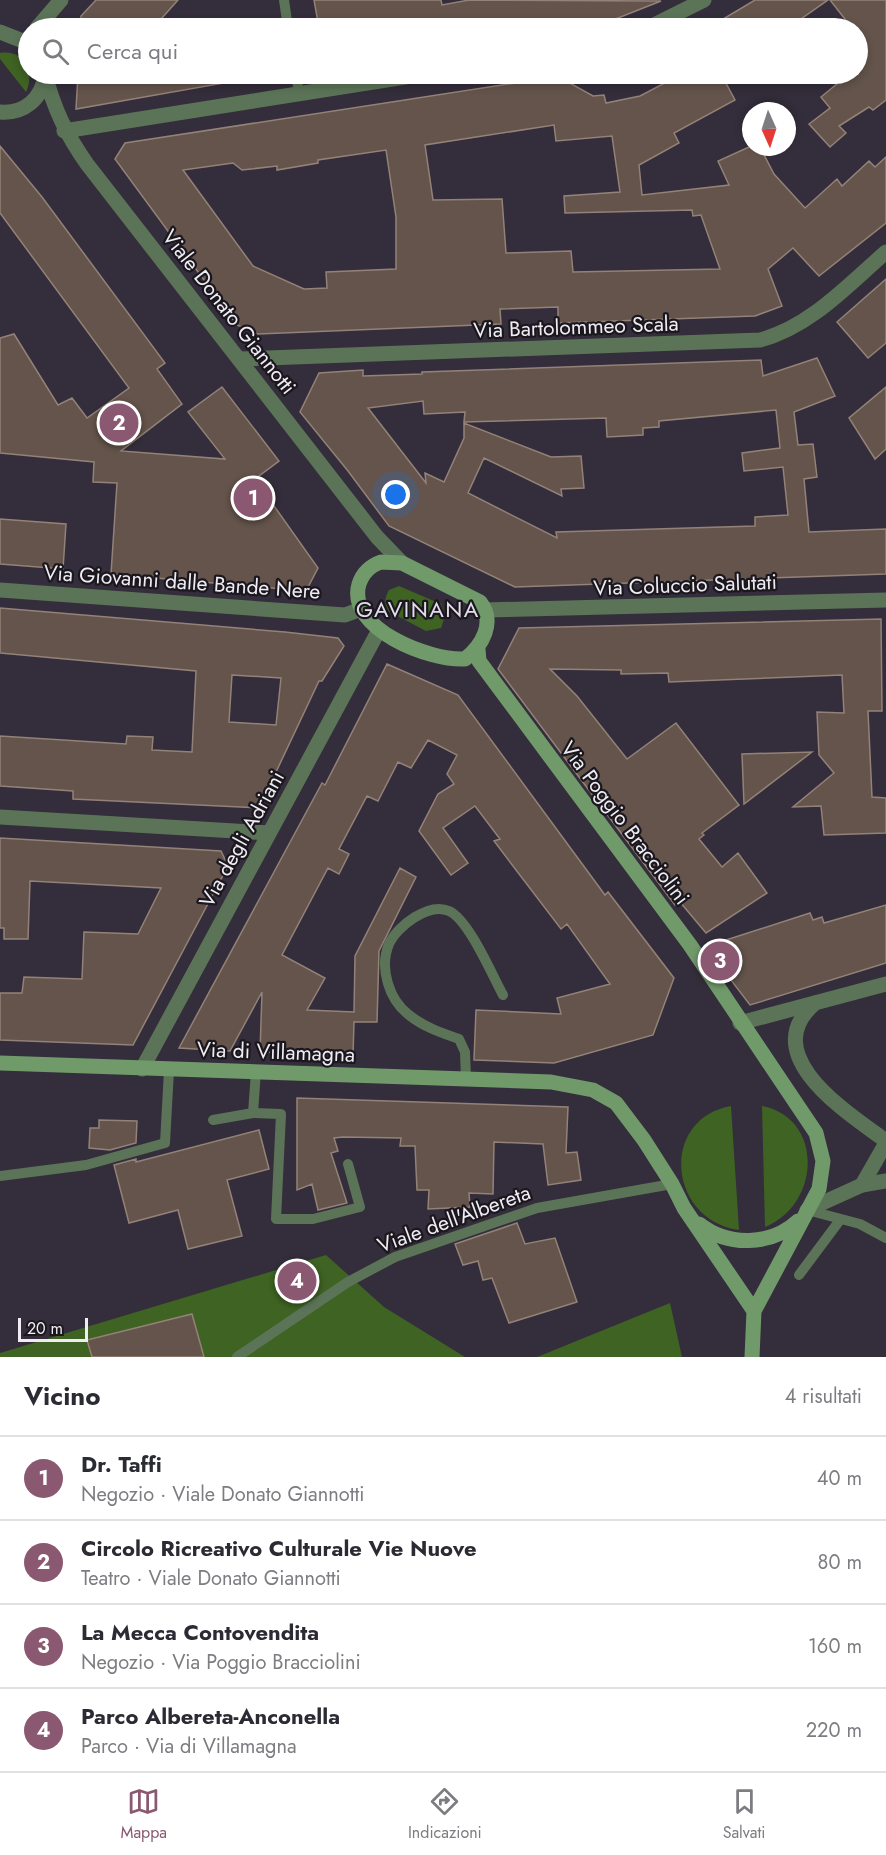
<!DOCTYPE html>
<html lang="it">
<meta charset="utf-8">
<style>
:root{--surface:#fff;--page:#f7f7f7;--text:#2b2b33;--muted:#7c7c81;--line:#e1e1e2;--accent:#8a5870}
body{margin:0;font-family:Jost,sans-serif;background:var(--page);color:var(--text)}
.compass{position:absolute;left:742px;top:102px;width:54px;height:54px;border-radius:50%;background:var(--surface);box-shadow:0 3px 9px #0003;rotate:177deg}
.scale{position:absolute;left:18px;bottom:15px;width:70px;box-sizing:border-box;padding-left:6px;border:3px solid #f0ecf5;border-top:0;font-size:16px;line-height:21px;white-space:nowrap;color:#f0ecf5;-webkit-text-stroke:4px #1a171d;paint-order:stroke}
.you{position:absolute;left:396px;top:495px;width:21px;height:21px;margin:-15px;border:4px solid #fff;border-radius:50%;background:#1a73e8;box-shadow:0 0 0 9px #1a73e833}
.badge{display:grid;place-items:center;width:39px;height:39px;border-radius:50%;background:var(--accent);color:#fff;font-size:20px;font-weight:700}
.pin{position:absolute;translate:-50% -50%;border:3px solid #fff;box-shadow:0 2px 6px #0006}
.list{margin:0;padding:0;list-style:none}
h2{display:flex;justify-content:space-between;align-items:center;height:78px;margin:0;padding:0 24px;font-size:26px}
h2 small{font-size:20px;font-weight:400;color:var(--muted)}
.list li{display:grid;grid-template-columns:39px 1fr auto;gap:18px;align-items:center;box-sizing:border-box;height:84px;padding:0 24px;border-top:2px solid var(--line)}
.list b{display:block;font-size:22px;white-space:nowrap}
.list p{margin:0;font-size:20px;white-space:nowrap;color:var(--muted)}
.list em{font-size:20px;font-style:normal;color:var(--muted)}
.icon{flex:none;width:33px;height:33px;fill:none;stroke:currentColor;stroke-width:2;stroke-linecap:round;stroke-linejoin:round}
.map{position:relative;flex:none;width:886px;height:1357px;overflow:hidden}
.search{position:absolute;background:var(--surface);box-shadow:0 3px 9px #0003;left:18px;right:18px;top:18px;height:66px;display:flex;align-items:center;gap:15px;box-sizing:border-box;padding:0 21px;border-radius:33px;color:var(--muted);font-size:22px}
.sheet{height:414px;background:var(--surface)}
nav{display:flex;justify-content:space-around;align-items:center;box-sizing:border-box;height:84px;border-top:2px solid var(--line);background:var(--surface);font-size:16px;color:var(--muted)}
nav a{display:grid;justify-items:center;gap:3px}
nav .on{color:var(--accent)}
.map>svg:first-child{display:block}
.green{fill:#3f6323}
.building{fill:#64544b;stroke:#938278;stroke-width:1.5;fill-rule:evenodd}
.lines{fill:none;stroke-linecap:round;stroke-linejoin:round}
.service{stroke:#5b7457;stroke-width:10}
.minor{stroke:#5b7457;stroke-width:15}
.tertiary{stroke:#5b7457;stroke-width:15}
.secondary{stroke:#719a6b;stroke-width:15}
.labels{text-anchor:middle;stroke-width:4.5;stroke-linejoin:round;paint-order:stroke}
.street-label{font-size:21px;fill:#f0ecf5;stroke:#1a171d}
.neighbourhood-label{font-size:22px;letter-spacing:1.5px;fill:#e4dcee;stroke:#1a171d}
</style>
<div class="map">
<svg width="886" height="1357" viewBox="0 0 886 1357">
<rect width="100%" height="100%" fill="#342d3b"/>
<path class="green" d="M 0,53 C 25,49 35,73 26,92 L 0,59 Z
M 399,586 L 441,604 L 445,616 L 441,628 L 426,631 L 388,611 C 384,603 385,597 389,590 Z
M 731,1106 L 739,1230 C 668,1220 659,1119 731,1106 Z
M 762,1106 C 824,1118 821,1204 765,1227 Z
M 326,1255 L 384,1307 L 465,1357 L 0,1357 L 0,1353 Z
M 670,1303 L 682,1357 L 537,1357 Z"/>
<path class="building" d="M 96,0 L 178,0 L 153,28 L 81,28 L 81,16 Z
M 314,0 L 441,0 L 442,5 L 469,0 L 661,1 L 618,18 L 575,28 L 319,28 Z
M 755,0 L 828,0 L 788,28 L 708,28 Z
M 830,0 L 886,0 L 886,100 L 873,110 L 869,107 L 839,126 L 846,133 L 830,147 L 809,124 L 830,108 L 821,97 L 849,74 L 858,74 L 858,28 L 852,28 Z
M 78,74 L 223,74 L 224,83 L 76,109 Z
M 682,74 L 721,74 L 735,100 L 674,133 L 679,143 L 639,165 L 642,195 L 729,185 L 718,161 L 749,147 L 760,147 L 774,174 L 805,208 L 837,179 L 842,186 L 869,161 L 875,167 L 886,157 L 886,223 L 819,276 L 793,248 L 768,269 L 782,306 L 755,316 L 558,323 L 558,307 L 500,309 L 501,324 L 258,334 L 237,325 L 115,159 L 125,143 L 548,78 L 559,77 L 593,96 L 604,95 L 606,103 L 640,96 ZM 554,125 L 556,141 L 612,136 L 620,192 L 564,196 L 565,213 L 692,210 L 693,216 L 701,215 L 720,269 L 573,272 L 571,251 L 506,253 L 502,199 L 433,200 L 425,145 ZM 386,150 L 396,217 L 396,269 L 326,272 L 327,288 L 304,289 L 253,266 L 183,170 L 233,163 L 242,170 L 277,166 L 277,170 L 318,163 L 318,160 Z
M 0,146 L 42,197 L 165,363 L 157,369 L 182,404 L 121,451 L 225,459 L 188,412 L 222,387 L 279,461 L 255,479 L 318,568 L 306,591 L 111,574 L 117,483 L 93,482 L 94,462 L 0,453 L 0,338 L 14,334 L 58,405 L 72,398 L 87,418 L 129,388 L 0,213 Z
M 886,279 L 886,343 L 868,358 L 837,322 Z
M 817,358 L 835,396 L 794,412 L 798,445 L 813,444 L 817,477 L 804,479 L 809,532 L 886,529 L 886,574 L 515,587 L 389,526 L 348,471 L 300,412 L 319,373 L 363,370 L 363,376 L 422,374 L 422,372 L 761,360 L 763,376 ZM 423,401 L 424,414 L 465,412 L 464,422 L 606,418 L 607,437 L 643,435 L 643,428 L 659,427 L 659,421 L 776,410 L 780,448 L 742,453 L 744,471 L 783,467 L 788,515 L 755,517 L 755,526 L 556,532 L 557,538 L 468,493 L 484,458 L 562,496 L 561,489 L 584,488 L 581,456 L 551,457 L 464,423 L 464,438 L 444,482 L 425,473 L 426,483 L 368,408 Z
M 886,387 L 886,449 L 875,459 L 849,418 Z
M 0,519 L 66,524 L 63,569 L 0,564 Z
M 0,608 L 285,632 L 338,638 L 344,646 L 322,681 L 319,681 L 259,808 L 73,799 L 73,791 L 0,786 L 0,736 L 126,744 L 127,736 L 153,737 L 152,750 L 192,752 L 196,671 L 0,653 ZM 232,675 L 281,678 L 276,725 L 229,722 Z
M 881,619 L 882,711 L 868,711 L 872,797 L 886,798 L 886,833 L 824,835 L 821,806 L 793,807 L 834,773 L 819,755 L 817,712 L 844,713 L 842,675 L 669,682 L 668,673 L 621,674 L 621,670 L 550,669 L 577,696 L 627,759 L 676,723 L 739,805 L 702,833 L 704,835 L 699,839 L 722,867 L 738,853 L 767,893 L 706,933 L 680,902 L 675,905 L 498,669 L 519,628 Z
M 387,664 L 458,695 L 605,895 L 608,892 L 674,978 L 653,1035 L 554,1063 L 474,1060 L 476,1010 L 561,1014 L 557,998 L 610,984 L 567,924 L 561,929 L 494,841 L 500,839 L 475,806 L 443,828 L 468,863 L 451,875 L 419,831 L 438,794 L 454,784 L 447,774 L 457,755 L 428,740 L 411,768 L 398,762 L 378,801 L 367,796 L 339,849 L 349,854 L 339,874 L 328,868 L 282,955 L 325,978 L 307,1010 L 354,1012 L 355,956 L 400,868 L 416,877 L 379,951 L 377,1022 L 354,1022 L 353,1055 L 260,1052 L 262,992 L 230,1051 L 179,1048 L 322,783 L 325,785 Z
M 812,752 L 744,804 L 742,754 Z
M 0,838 L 221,851 L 228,866 L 133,1045 L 0,1040 L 0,993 L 22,993 L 24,977 L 82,979 L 84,932 L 138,934 L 161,888 L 30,881 L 28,939 L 4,939 L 4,928 L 0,928 Z
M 886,905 L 886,963 L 750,1005 L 708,950 L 723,941 L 810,913 L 813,920 L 822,917 L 824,923 Z
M 297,1098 L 568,1107 L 566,1153 L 577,1152 L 581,1180 L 548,1185 L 543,1144 L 494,1142 L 493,1194 L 469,1193 L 470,1207 L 428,1209 L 429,1190 L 417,1190 L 415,1146 L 400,1146 L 401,1138 L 343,1137 L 334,1138 L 338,1151 L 331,1153 L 347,1203 L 318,1210 L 312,1184 L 297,1190 Z
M 99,1120 L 137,1121 L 136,1143 L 110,1150 L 89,1148 L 90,1128 L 99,1128 Z
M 259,1130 L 269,1169 L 227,1180 L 242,1236 L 188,1249 L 178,1210 L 129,1223 L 114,1165 L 136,1159 L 136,1162 Z
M 517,1223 L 525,1244 L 555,1238 L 577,1302 L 509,1323 L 492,1278 L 483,1280 L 478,1261 L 463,1265 L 455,1244 Z
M 192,1314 L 204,1357 L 92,1357 L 87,1340 Z"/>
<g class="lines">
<path class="service" d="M 284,0 L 288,28
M 296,74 L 299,93
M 256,1071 L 253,1113 L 281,1114 L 276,1219 L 313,1219 L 360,1207 L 348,1164
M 466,1079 L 465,1052 L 459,1039 C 442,1033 424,1027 409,1015 C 389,1000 379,968 389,944 C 397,926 429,902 449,911 C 469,920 492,975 503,995
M 213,1120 L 253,1113
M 0,1176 L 86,1165 L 165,1143 L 169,1070
M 807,1210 L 860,1224 L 886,1238
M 799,1275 L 840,1220
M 237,1357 L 348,1282 L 395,1257 L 537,1208 L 672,1184"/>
<path class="minor" d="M 37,28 L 61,0
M 648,28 L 704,0
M 64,131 L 424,74
M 239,359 L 760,340 C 810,327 848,285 886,252
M 0,590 L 345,615 L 361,609
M 485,610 L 886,600
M 0,817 L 269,833
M 815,1003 C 755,1055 848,1113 886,1141
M 142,1069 L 379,630
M 862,1185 L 886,1143"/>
<path class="tertiary" d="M 0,32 L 28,43
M 45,74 C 54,109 66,134 87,164 L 377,537 L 402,563
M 0,112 C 24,114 42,99 45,75
M 740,1023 L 886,984
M 807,1210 L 862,1185 L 886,1181"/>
<path class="secondary" d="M 381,562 L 402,563 L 480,602 C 496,622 482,646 465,659 C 430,661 346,629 359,584 C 363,572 370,566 381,562 Z
M 0,1063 L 551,1082 L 593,1090 L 616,1103 L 644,1140 L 672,1184 L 684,1208 L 754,1311 L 819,1189 L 823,1161 L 816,1133 L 690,945 L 479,661 L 478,649
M 699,1224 C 728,1247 771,1246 798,1221
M 752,1357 L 754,1311"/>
</g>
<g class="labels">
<g class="street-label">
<text transform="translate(229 312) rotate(52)" y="7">Viale Donato Giannotti</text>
<text transform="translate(576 327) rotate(-2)" y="7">Via Bartolommeo Scala</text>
<text transform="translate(182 582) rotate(4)" y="7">Via Giovanni dalle Bande Nere</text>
<text transform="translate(685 585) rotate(-2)" y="7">Via Coluccio Salutati</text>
<text transform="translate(625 823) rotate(53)" y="7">Via Poggio Bracciolini</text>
<text transform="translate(242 839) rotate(-61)" y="7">Via degli Adriani</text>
<text transform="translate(276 1052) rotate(2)" y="7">Via di Villamagna</text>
<text transform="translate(454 1219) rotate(-20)" y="7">Viale dell'Albereta</text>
</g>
<g class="neighbourhood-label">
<text x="418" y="617">GAVINANA</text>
</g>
</g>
</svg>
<svg class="compass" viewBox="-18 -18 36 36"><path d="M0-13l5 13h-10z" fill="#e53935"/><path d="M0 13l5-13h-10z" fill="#7c7c81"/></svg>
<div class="scale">20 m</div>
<div class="you"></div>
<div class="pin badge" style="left:253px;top:498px">1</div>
<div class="pin badge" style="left:119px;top:423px">2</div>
<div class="pin badge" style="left:720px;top:961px">3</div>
<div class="pin badge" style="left:297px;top:1281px">4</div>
<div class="search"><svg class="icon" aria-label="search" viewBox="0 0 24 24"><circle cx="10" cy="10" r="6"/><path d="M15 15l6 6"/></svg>Cerca qui</div>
</div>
<section class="sheet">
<h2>Vicino<small>4 risultati</small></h2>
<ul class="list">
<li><span class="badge">1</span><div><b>Dr. Taffi</b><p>Negozio · Viale Donato Giannotti</p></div><em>40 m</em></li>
<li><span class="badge">2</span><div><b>Circolo Ricreativo Culturale Vie Nuove</b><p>Teatro · Viale Donato Giannotti</p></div><em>80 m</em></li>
<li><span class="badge">3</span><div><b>La Mecca Contovendita</b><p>Negozio · Via Poggio Bracciolini</p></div><em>160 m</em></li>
<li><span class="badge">4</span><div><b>Parco Albereta-Anconella</b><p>Parco · Via di Villamagna</p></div><em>220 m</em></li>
</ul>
</section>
<nav>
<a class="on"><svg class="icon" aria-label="map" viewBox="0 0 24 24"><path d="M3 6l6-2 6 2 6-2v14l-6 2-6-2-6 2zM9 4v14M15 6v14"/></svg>Mappa</a>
<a><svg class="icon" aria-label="directions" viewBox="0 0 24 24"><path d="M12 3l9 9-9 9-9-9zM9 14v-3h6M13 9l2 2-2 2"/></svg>Indicazioni</a>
<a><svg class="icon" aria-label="saved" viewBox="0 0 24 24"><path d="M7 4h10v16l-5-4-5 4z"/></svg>Salvati</a>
</nav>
